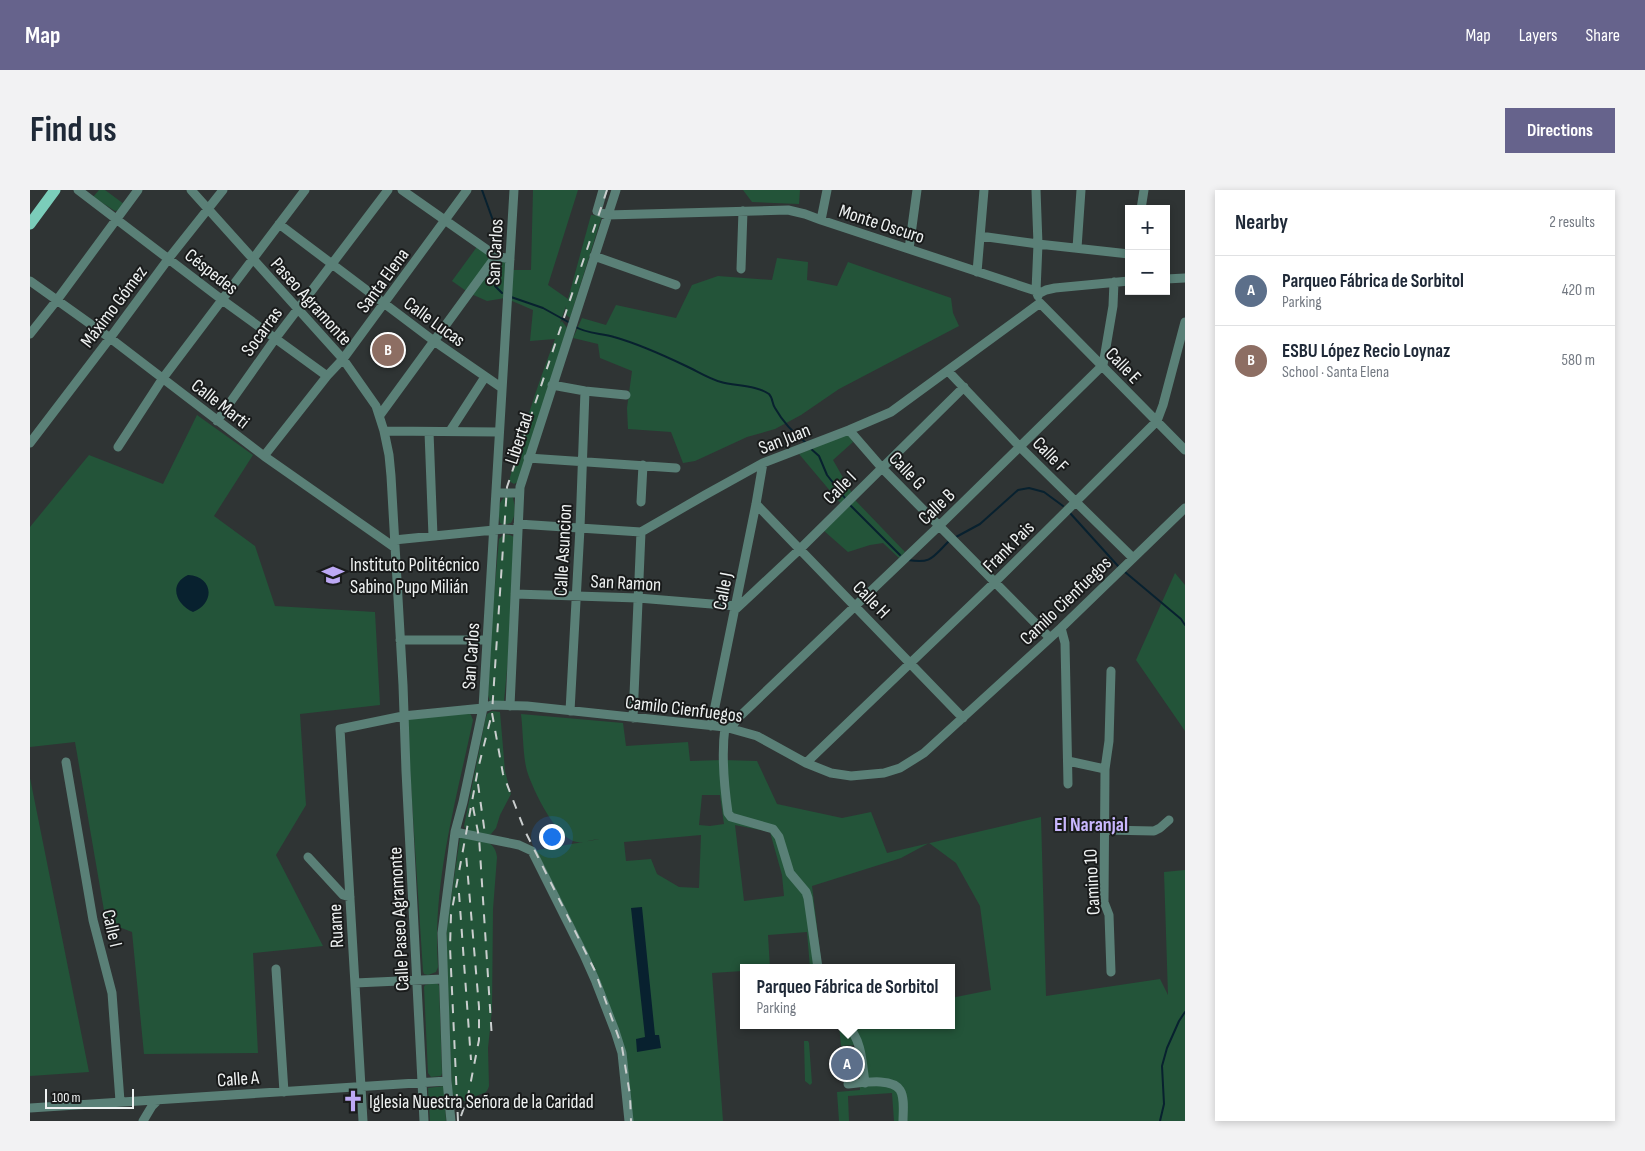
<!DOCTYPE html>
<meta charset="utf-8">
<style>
:root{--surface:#fff;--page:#f2f2f3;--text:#1f2937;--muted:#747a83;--line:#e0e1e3;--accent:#66638c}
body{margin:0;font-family:"Sofia Sans Condensed",sans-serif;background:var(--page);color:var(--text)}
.controls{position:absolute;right:15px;top:15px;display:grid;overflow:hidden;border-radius:0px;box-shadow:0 2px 8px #0003}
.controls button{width:45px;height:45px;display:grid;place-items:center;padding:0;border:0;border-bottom:1px solid var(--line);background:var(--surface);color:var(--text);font:25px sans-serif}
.scale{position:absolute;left:15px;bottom:12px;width:89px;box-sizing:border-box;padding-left:5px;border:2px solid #eff2f2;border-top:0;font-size:14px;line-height:18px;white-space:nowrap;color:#eff2f2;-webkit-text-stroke:4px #191b1b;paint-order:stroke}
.you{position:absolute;left:521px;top:646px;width:18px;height:18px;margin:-12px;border:4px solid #fff;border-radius:50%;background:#1a73e8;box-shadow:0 0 0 8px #1a73e833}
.badge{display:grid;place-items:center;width:32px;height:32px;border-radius:50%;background:var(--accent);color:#fff;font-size:16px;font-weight:700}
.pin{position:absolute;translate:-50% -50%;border:2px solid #fff;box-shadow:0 1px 5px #0006}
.popup{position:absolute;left:710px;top:774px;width:215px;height:65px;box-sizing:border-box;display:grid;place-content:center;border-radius:0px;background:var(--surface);filter:drop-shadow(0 1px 4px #0005);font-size:16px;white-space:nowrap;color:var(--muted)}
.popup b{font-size:19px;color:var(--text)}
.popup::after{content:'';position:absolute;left:50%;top:100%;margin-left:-10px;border:10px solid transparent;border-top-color:var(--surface)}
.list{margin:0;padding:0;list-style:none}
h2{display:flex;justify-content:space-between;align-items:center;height:65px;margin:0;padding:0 20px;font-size:21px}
h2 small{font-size:16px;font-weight:400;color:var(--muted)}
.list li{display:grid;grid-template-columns:32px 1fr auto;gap:15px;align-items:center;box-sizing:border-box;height:70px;padding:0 20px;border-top:1px solid var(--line)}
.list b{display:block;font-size:19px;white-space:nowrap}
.list p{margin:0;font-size:16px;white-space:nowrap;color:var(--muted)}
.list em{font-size:16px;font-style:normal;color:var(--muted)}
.map{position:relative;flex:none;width:1155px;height:931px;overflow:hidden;border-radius:0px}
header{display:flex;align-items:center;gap:30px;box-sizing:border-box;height:70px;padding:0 25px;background:var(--accent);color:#fff}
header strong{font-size:24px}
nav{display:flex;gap:28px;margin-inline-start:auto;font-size:18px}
.intro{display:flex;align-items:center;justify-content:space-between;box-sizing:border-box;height:120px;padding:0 30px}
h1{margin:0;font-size:35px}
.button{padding:12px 22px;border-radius:0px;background:var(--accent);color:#fff;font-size:18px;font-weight:700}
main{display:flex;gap:30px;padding:0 30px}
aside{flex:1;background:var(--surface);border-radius:0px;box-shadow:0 2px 8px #0003}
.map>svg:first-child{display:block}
.green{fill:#235439;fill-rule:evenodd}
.water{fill:#08212f}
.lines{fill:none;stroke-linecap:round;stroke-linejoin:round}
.stream{stroke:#08212f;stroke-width:2}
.minor{stroke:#5a8077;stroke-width:9}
.major{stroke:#7bcdba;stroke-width:11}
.rail{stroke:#cacece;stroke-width:2;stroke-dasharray:9 9;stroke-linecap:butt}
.labels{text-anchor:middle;stroke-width:4;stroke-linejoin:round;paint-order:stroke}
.street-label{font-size:19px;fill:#eff2f2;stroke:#191b1b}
.poi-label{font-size:19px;fill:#eff2f2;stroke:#191b1b;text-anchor:start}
.neighbourhood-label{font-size:20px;font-weight:bold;fill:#c9b7fe;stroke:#191b1b}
</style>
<header>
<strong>Map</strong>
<nav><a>Map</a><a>Layers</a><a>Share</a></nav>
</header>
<div class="intro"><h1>Find us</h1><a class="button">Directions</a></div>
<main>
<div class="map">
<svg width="1155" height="931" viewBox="0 0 1155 931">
<rect width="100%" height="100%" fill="#2f3434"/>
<path class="green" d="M 69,0 L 75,0 L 94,14 L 90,20 L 85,21 L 63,7 Z
M 503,0 L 548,0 L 518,95 L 538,109 L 561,25 L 572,26 L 540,128 L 535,124 L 536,116 L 530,133 L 532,131 L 537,138 L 489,291 L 484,294 L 479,291 C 492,243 507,196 525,149 L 500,151 L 503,120 L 475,108 L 457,111 L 439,103 L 422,91 L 449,54 L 475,72 L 477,80 L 501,80 Z
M 713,0 L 770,0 L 769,14 L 722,12 Z
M 747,68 L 778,72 L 777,90 L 807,96 L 818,72 L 921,108 L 923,123 L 929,136 L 809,199 L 771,225 L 745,239 L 717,247 L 665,271 L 653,273 L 641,242 L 598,239 L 597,218 L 602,181 L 570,168 L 568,154 L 543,148 L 552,128 L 576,135 L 586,115 L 646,128 L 662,95 L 688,86 L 742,90 Z
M 167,225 L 223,265 L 184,326 L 225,356 L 245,416 L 345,422 L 350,515 L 270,524 L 276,615 L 246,665 L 293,756 L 223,763 L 228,863 L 114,864 L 102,742 L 76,732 L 45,552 L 0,557 L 0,337 L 59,265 L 133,294 Z
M 818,244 L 823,252 L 803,270 L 823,305 L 812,315 L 769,264 Z
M 478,305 L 483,308 C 485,317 486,325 481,333 L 474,335 L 470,333 C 468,323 467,310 478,305 Z
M 825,310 L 875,362 L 869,368 L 853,353 L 840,355 L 818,362 L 793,340 Z
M 474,344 L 480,345 L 484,347 L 478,469 L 474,511 L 460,512 L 458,505 L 462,428 L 469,349 Z
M 1145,383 L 1155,395 L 1155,541 L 1106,470 Z
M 462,521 L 470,522 L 475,581 L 481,604 L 470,625 L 466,638 L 461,644 L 455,645 L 436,640 L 434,636 L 455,531 L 457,524 Z
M 439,523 L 441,525 L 443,530 C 426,611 402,694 408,777 L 406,782 L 398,785 L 394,784 L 393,781 L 377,534 L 378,530 L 381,529 Z
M 491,524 L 593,533 L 596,556 L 658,552 L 660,571 L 693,570 L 727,571 L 747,614 L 812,628 L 841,622 L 857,663 L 1011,627 L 1016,806 L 1130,789 L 1138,805 L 1134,682 L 1155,680 L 1155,931 L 864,931 L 862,903 L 818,906 L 819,931 L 809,931 L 807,902 L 830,900 L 827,855 L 811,856 L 809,835 L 921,835 L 921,808 L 961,800 L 950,716 L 926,673 L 899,653 L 871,668 L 782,696 L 792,778 L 780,778 L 777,742 L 738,745 L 740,778 L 713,778 L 713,781 L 682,783 L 693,931 L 599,931 L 592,857 L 502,661 L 570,649 C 563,649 554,653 547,652 C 526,649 503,600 497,581 C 493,567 493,540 491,524 ZM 672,605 L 690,605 L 694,634 L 680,636 L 669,635 ZM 705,635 L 740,642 L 752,685 L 754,706 L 714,711 ZM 671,645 L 669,698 L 649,697 L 627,684 L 621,669 L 596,671 L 594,652 Z
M 0,588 L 59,882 L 0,886 Z
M 430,647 C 445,649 465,647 467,667 L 463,719 L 462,820 L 458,858 L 459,896 C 457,904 453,903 446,906 C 438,910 436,913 427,909 L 422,903 L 416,750 L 417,736 Z
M 404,793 L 408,794 L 409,796 L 412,883 L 411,886 L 401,887 L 398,883 L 394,797 L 395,795 Z
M 774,851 L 778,851 L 779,853 L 782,893 L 780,895 L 775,891 Z
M 414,896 L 416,931 L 400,931 L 398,898 Z"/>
<path class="water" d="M 158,385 C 183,386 186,413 163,422 C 146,415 138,394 158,385 Z
M 612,717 L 625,845 L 629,845 L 631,858 L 607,862 L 606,849 L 615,847 L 601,718 Z"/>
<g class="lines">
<path class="stream" d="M 452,0 L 470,50 L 469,64
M 468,70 L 465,96 L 472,103
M 481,107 L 513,118 L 540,133
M 544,136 C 556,144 571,143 584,147 C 609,154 633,165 656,176 C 667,181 679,189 691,192 C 704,196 727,195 739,204 C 743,208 742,214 745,218 C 753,232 762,242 775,252
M 780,258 L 789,266 L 797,285 L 815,308
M 819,314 L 870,365
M 1040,323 L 1088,376
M 926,347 L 950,334 L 988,300 L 999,298 L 1014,302 L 1033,316
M 878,370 C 901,374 902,368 918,352
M 1095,382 L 1151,429 L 1155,435
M 1130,931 L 1134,914 L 1132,876 L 1137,858 L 1149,831 L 1155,822"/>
<path class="minor" d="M 48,0 L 191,109 L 297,186
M 161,0 L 313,169 L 346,216 L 354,241 L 359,265 L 361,286 L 373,495 L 376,581 L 394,931
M 372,0 L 466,66 L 480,69
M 573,0 L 567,21 L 577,25 L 758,20 L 775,24 L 791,30 L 1006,101
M 1006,0 L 1008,54 L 1006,101 L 1008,106
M 1111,19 L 1114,0
M 791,30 L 797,0
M 249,34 L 404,151 L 472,198
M 950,46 L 1008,54 L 1099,64
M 1047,58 L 1051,0
M 879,59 L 887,0
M 564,66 L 646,95
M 711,79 L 713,21
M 947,82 L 954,0
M 1136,89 L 1155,88
M 0,91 L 80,148 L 234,266 L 364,357
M 1008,104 L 1016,100 L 1025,98 L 1099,91
M 1010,113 L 1155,260
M 0,144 L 27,110 L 108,0
M 918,181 L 990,257 L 1103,368
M 522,195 L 555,201 L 596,205
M 350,225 L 466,66
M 187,231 L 245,149 L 358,0
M 819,240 L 852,278 L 1020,448
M 354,241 L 469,242
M 420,241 L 455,187
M 399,242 L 403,346
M 0,253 L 80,148 L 139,68 L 193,0
M 88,257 L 133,188 L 275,0
M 234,266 L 297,186 L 313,169 L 437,0
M 498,268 L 646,278
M 466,303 L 489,303
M 611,312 L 613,275
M 726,314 L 933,528
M 488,334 L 611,342 L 675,305 L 733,273 L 819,240 L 861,222 L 1010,113
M 364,350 L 474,339 L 488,340
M 485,404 L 608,408 L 706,416
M 706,419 L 770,359 L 934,197
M 1031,438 L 1035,453 L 1038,594
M 370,450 L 457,450
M 480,516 L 490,297 L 586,0
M 540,521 L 550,338 L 555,201
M 603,528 L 611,342
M 681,536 L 726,314 L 733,273
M 695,537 C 691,566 694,595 698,623 L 701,627 L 743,639 L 749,647 L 760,683 L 776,702 L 778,708 L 788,778
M 701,538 L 708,528 L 910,335 L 1073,175 L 1083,116 L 1084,92
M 1038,571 L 1075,579
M 36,572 L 63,730 L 82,803 L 90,911
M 776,573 L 965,392 L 1127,231 L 1133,215 L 1155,132
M 1075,640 L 1124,641 L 1130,638 L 1139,630
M 425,642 L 489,655 L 502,661 L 554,765 L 566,792 L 585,841 L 592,863 L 599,931
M 278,667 L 313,705 L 320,707
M 246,779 L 254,902
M 1081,782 L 1079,725 L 1074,712 L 1075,579 L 1079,551 L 1081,481
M 325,793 L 413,789
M 817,835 C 832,850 832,872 835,893
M 818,894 C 831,893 862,887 870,900 C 875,908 873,922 873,931
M 0,918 L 417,891
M 113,931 L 122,916 L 128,910
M 333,931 L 310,539 L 373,526 L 453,518 L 462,515 L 497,516 L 695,537 L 727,546 L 776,573 L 801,583 L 821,586 L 854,583 L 870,578 L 894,563 L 1031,438 L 1155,318
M 421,931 L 417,891 L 412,743 L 425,642 L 433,612 L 453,518 L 484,0"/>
<path class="major" d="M 0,34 L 25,0"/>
<path class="rail" d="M 577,0 L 477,297 L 462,523 L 473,584 L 495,641 L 565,781 L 592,857 L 600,905 L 601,931
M 448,594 L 455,644
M 443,617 L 449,647 L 462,849
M 429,703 L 441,870
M 431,926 L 438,906 L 449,850 L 449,817 L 436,664
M 428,931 L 420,757 L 421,725 L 448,579 L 461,527"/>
</g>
<defs>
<g id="school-bare" transform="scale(1.725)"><path d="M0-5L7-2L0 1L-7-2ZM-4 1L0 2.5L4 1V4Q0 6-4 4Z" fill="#bda9f5" stroke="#191b1b" stroke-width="2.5" paint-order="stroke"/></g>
<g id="church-bare" transform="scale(1.725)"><path d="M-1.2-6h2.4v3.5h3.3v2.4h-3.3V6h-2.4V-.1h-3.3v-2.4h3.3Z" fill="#bda9f5" stroke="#191b1b" stroke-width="2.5" paint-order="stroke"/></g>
</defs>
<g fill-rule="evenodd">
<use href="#school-bare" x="303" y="385"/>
<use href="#church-bare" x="323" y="911"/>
</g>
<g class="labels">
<g class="street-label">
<text transform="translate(852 33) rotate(18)" y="7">Monte Oscuro</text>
<text transform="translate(464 62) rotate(-87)" y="7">San Carlos</text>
<text transform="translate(182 81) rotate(38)" y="7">Céspedes</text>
<text transform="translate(352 90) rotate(-54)" y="7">Santa Elena</text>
<text transform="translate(282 111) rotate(48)" y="7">Paseo Agramonte</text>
<text transform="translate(83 116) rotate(-53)" y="7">Máximo Gómez</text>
<text transform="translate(405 131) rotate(36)" y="7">Calle Lucas</text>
<text transform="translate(231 141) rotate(-54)" y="7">Socarras</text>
<text transform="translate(1094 175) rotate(46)" y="7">Calle E</text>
<text transform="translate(191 213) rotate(38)" y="7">Calle Marti</text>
<text transform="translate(488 248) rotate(-72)" y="7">Libertad</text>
<text transform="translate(754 248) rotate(-22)" y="7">San Juan</text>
<text transform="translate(1021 264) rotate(45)" y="7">Calle F</text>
<text transform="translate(878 280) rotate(46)" y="7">Calle G</text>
<text transform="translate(809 297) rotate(-45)" y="7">Calle I</text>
<text transform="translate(906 316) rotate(-44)" y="7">Calle B</text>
<text transform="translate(978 356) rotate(-45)" y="7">Frank Pais</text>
<text transform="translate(532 360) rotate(-87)" y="7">Calle Asuncion</text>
<text transform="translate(596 392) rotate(3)" y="7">San Ramon</text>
<text transform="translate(692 401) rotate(-79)" y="7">Calle J</text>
<text transform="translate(842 409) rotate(46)" y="7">Calle H</text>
<text transform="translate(1035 410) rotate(-44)" y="7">Camilo Cienfuegos</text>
<text transform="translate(440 466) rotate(-86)" y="7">San Carlos</text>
<text transform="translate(654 518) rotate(7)" y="7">Camilo Cienfuegos</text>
<text transform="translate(1061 692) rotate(-93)" y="7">Camino 10</text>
<text transform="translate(368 729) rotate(-93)" y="7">Calle Paseo Agramonte</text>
<text transform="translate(305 736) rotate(-93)" y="7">Ruame</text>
<text transform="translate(83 738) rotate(77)" y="7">Calle I</text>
<text transform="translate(208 888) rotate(-4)" y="7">Calle A</text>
</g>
<g class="poi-label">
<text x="320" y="381">Instituto Politécnico<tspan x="320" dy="22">Sabino Pupo Milián</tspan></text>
<text x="339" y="918">Iglesia Nuestra Señora de la Caridad</text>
</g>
<g class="neighbourhood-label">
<text x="1061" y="641">El Naranjal</text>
</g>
</g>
</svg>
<div class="controls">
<button>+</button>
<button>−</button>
</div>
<div class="scale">100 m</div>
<div class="you"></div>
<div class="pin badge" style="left:817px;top:874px;background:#5c6f8a">A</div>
<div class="popup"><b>Parqueo Fábrica de Sorbitol</b>Parking</div>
<div class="pin badge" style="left:358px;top:160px;background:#8d6e63">B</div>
</div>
<aside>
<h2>Nearby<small>2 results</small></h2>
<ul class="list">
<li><span class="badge" style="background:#5c6f8a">A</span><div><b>Parqueo Fábrica de Sorbitol</b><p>Parking</p></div><em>420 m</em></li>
<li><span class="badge" style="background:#8d6e63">B</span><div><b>ESBU López Recio Loynaz</b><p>School · Santa Elena</p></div><em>580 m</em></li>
</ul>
</aside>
</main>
